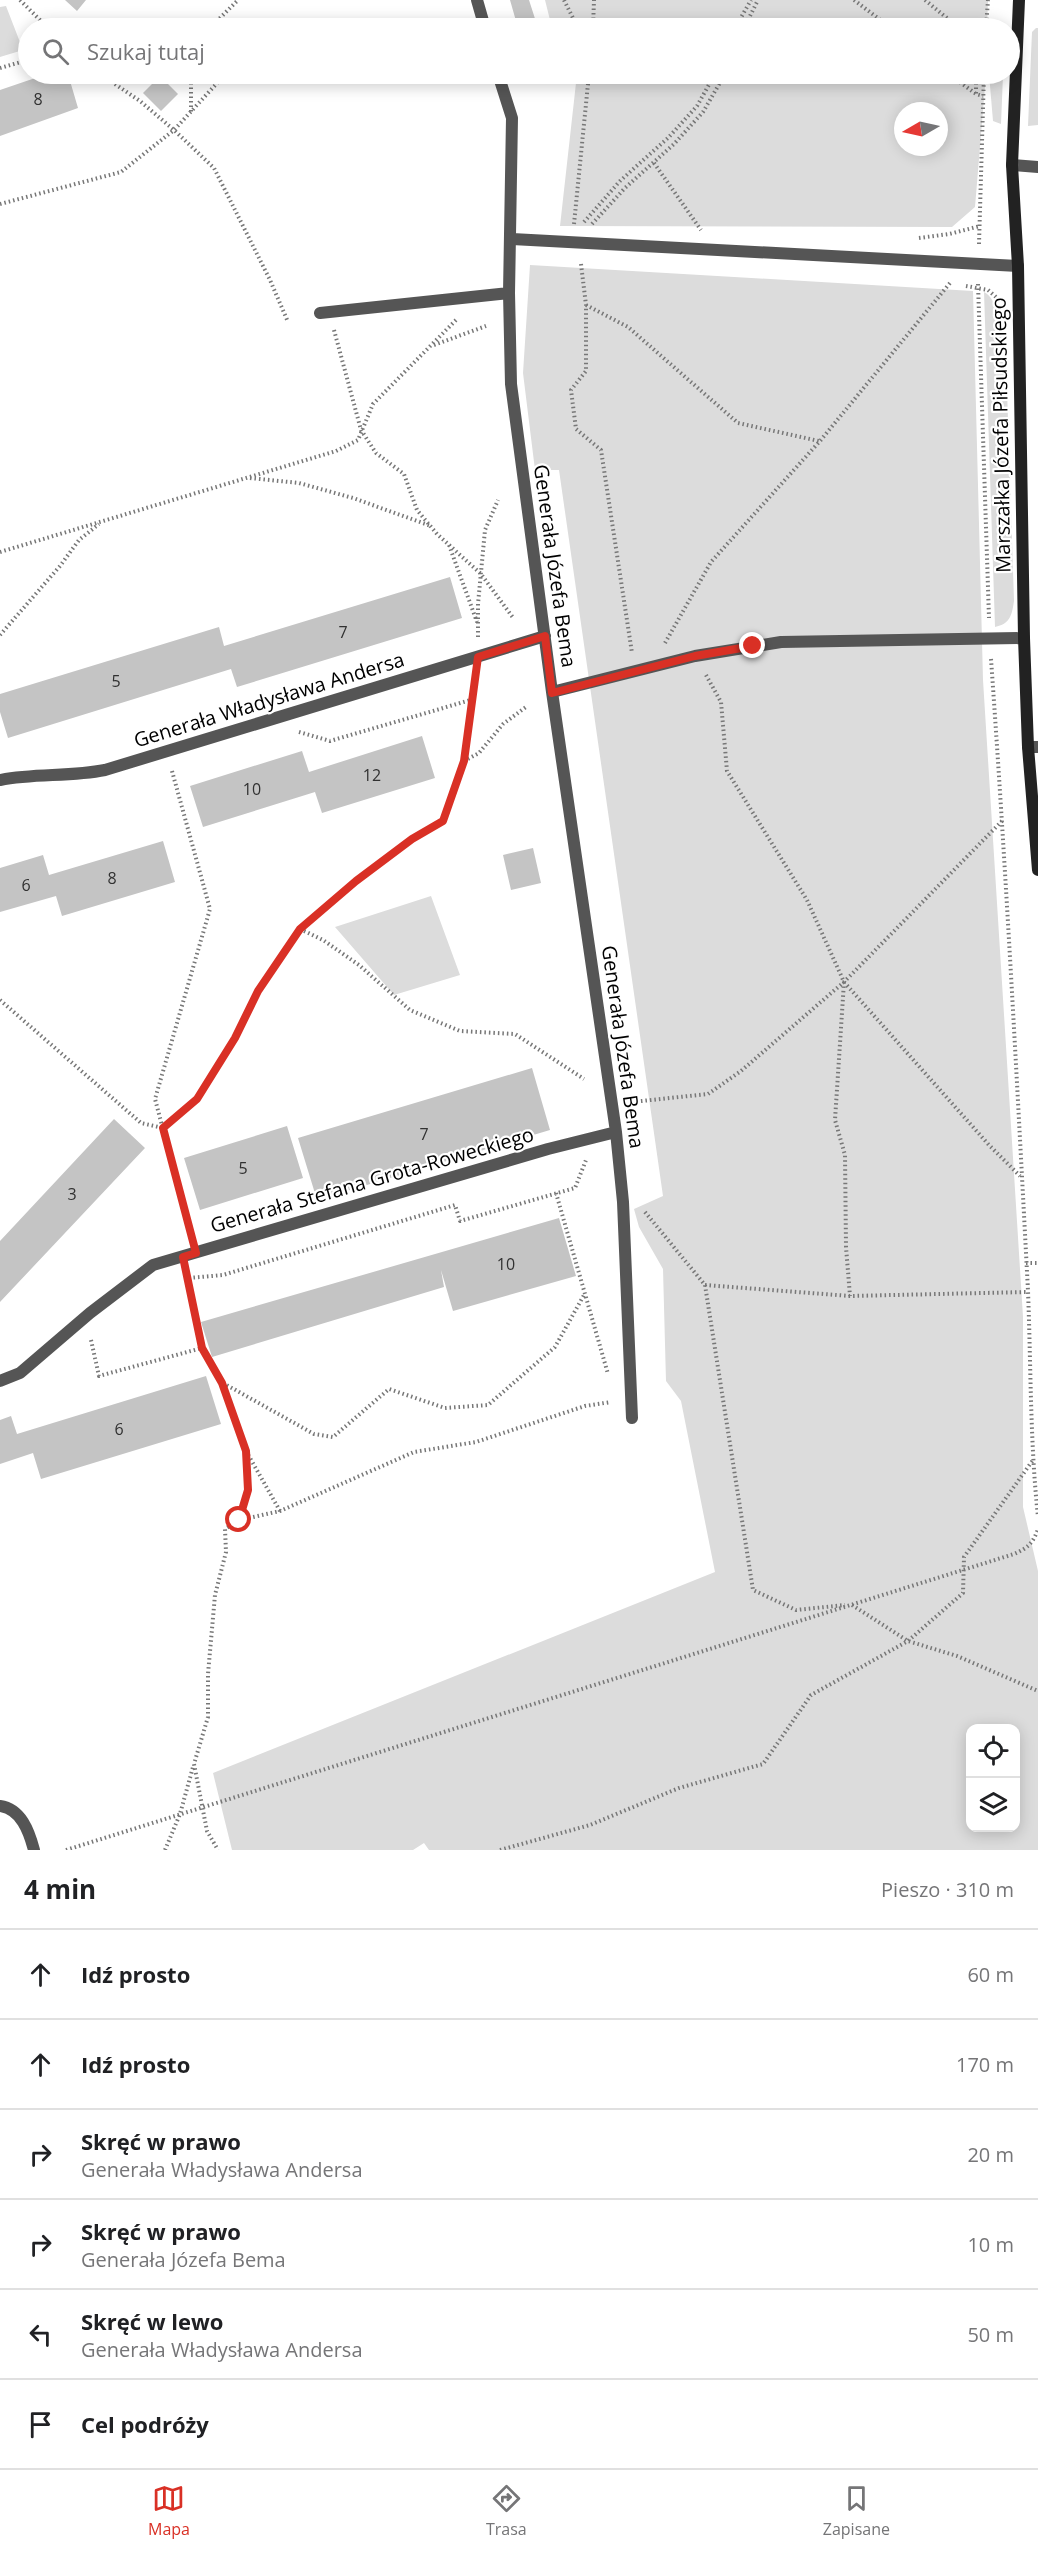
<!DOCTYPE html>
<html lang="pl">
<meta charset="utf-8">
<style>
:root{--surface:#fff;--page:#f2f2f2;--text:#202124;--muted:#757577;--line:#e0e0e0;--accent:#d93025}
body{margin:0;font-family:"Open Sans",sans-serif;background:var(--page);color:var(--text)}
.controls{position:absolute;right:18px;bottom:18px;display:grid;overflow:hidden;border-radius:12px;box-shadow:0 3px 15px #0003}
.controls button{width:54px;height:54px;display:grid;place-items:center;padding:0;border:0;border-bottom:2px solid var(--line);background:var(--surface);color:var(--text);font:30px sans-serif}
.compass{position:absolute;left:894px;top:102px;width:54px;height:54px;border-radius:50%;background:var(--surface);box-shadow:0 3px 15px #0003;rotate:261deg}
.stop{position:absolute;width:18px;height:18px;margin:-14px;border:4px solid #d93025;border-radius:50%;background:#fff}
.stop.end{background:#d93025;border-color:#fff;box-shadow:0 2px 6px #0008}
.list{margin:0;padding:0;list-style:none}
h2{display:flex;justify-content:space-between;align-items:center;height:78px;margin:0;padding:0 24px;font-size:26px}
h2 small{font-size:20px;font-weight:400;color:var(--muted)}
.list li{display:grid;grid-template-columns:39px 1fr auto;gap:18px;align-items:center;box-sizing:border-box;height:90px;padding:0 24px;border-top:2px solid var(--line)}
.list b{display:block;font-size:22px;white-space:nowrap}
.list p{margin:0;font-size:20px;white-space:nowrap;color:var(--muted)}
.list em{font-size:20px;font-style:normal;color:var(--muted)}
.icon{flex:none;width:33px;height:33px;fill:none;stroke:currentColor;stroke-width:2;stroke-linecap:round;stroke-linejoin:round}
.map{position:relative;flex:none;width:1038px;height:1850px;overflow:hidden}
.search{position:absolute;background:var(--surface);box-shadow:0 3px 15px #0003;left:18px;right:18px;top:18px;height:66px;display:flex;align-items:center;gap:15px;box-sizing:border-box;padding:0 21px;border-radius:33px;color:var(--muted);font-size:22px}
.sheet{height:618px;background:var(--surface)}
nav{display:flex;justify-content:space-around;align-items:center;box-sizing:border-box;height:84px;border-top:2px solid var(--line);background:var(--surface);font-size:16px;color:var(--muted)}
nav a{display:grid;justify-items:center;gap:3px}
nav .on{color:var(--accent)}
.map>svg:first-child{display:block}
.green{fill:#dcdcdc;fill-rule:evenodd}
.building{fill:#c4c4c4}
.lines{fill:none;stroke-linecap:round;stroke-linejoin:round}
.path{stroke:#777;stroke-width:4;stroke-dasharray:1.5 3;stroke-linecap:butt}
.street{stroke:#555;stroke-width:12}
.secondary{stroke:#222;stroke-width:12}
.route{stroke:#d93025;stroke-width:8}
.labels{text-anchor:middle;stroke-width:4.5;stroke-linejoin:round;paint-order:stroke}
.number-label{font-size:16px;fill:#313131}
.street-label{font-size:20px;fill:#000;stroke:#fff}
</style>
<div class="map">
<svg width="1038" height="1850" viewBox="0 0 1038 1850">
<rect width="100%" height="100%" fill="#fff"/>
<path class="green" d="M 545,0 L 988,0 L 987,28 L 552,28 Z
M 6,6 L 23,50 L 0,57 L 0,7 Z
M 1036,28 L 1038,28 L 1038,125 L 1028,126 L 1032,32 Z
M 577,74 L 986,74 L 975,207 L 952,227 L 560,226 ZM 903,111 L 939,111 L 939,147 L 903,147 Z
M 989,74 L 1003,75 L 1001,124 L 993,121 Z
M 530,265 L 973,291 L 983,680 L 1023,1317 L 1023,1507 L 1038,1571 L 1038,1850 L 429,1850 L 424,1843 L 413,1850 L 232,1850 L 213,1773 L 715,1572 L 681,1401 L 666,1381 L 663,1269 L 639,1227 L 634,1209 L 663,1196 L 559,470 L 535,470 L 523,373 ZM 970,1728 L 1016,1728 L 1016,1828 L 970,1828 Z
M 984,292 C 998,300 995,315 997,329 L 1005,329 L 1014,601 C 1012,615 1010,624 995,627 Z
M 431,896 L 460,975 L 394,995 L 335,927 Z"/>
<path class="building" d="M 65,0 L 86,0 L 77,11 Z
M 510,0 L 529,0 L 538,28 L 518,28 Z
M 47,74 L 68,74 L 78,108 L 0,136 L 0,90 Z
M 160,76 L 178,94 L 161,111 L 143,93 Z
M 450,577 L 462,618 L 237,687 L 231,669 L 8,738 L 0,712 L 0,694 L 219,627 L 224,646 Z
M 422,736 L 435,778 L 322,813 L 315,792 L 203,827 L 190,786 L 302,751 L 309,772 Z
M 163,841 L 175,882 L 62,916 L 56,896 L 0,912 L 0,868 L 43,855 L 49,875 Z
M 533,848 L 541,883 L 511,890 L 503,855 Z
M 532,1068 L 550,1130 L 317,1200 L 298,1138 Z
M 114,1119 L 145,1148 L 0,1302 L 0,1241 Z
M 287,1126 L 303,1178 L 200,1210 L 184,1158 Z
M 559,1218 L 576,1276 L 453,1311 L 441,1270 L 444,1287 L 212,1357 L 201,1322 Z
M 206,1376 L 221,1424 L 41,1479 L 33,1453 L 0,1464 L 0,1420 L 11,1416 L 17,1434 Z"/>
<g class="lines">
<path class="path" d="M 20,0 L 48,28
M 564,0 L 573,18 L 582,28
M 854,0 L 891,28
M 925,0 L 959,28
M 210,28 L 238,0
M 593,28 L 594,0
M 735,28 L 751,0
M 744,28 L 758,0
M 986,28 L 988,0
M 0,68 L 28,60
M 100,74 L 140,101 L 174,130 L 214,168 L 270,280 L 288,322
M 191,74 L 191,112
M 949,74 L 976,94 L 983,96
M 976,74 L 976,94
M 104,75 L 115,74
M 654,163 L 701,230
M 0,204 L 121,172 L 174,130 L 219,81
M 584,222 L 620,181 L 668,138 L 697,106 L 715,74
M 574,224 L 589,74
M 592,224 L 625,188 L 674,144 L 703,112 L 725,74
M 919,238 L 949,234 L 980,226
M 979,244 L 984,74
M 581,264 L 586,305 L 586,371 L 571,390 L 576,429 L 601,450 L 632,653
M 978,284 L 989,618
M 966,286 L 988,290 L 997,298
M 586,305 L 628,327 L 738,423 L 819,441
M 334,330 L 361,430 L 376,453 L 404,474 L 417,510 L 437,534 L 481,574 L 514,619
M 434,345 L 486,326
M 250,478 L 299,483 L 353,498 L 431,526
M 449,545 L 477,622
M 0,552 L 336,451 L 358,440 L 373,404 L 456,320
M 0,635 L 60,566 L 79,540 L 99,524
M 478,637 L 478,604 L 485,530 L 498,500
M 665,643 L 711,562 L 820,441 L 950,283
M 991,659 C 1006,869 1017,1081 1028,1291 C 1031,1367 1030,1442 1038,1517
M 706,675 L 721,702 L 727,771 L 807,900 L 844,982 L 989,1145 L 1020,1176
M 299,732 L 330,741 L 474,699
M 464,761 L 479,753 L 503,724 L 526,707
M 172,771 L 210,909 L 155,1099 L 191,1235
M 300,929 L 323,940 L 359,965 L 410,1010 L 460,1031 L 515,1034 L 584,1079
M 844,982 L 835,1120 L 845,1155 L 846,1247 L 850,1296
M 0,1000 L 141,1123 L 163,1128 L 197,1099 L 235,1038 L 258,991 L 300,929 L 356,881 L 412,839 L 443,821 L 464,761 L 476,677
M 632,1102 L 708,1094 L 741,1071 L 844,982 L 1002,821
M 556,1193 L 608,1374
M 645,1212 L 705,1285 L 753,1590 L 796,1610 L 845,1605
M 1026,1263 L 1038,1263
M 186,1275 L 202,1348 L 222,1383 L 246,1451 L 248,1490 L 239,1520 L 225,1529 L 226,1552 L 215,1595 L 208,1674 L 208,1717 L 194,1764 L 207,1831 L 218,1850
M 189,1278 L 223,1275 L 455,1205 L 460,1221 L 575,1188 L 586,1160
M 705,1285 L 850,1296 L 1028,1292
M 91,1340 L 99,1376 L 202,1348
M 223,1383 L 314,1434 L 333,1437 L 389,1389 L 445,1408 L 488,1405 L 555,1347 L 584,1295
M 246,1451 L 280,1511
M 240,1520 L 280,1511 L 414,1452 L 476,1442 L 585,1406 L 611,1402
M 852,1605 L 908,1641 L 957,1656 L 1038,1691
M 66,1850 L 1014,1554 C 1028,1548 1033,1543 1038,1529
M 165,1850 L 180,1814 L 193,1767
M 500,1850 L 590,1825 L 679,1788 L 763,1764 L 811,1695 L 908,1641 L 963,1593 L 964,1557 L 1033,1460"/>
<path class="street" d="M 477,0 L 485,28
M 498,74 L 512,118 L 509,293 L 511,384 L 552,692 L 616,1132 L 623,1202 L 632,1418
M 1012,165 L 1038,167
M 512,239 L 1018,266
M 320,313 L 509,293
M 552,692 L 695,656 L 781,642 L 1024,638
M 1028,747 L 1038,747
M 0,780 C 35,773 70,777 105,770 L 545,636
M 0,1381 L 20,1373 L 90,1313 L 153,1265 L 548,1149 L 616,1132
M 0,1806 C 21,1809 29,1831 34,1850"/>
<path class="secondary" d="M 1019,0 L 1012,165 L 1018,266 L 1024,638 L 1028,747 L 1038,870"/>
</g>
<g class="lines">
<path class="route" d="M 239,1520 L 248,1490 L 246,1451 L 222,1383 L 202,1348 L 183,1257 L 196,1253 L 163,1128 L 197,1099 L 235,1038 L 258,991 L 300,929 L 356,881 L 412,839 L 443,821 L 464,761 L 478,657 L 545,636 L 552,693 L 695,656 L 753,646"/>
</g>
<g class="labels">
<g class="number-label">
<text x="38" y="105">8</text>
<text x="343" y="638">7</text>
<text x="116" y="687">5</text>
<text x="372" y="781">12</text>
<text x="252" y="795">10</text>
<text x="112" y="884">8</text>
<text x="26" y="891">6</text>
<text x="424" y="1140">7</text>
<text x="243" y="1174">5</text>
<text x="72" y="1200">3</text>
<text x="506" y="1270">10</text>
<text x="119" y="1435">6</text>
</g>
<g class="street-label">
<text transform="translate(1001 435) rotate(-91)" y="7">Marszałka Józefa Piłsudskiego</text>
<text transform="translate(555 566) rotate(82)" y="7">Generała Józefa Bema</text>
<text transform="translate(269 700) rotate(-17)" y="7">Generała Władysława Andersa</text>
<text transform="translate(623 1047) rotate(82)" y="7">Generała Józefa Bema</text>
<text transform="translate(372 1180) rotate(-16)" y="7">Generała Stefana Grota-Roweckiego</text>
</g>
</g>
</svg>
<div class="controls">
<button><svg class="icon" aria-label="locate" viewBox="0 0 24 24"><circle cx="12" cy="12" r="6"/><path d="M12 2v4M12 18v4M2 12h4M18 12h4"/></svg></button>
<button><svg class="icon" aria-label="layers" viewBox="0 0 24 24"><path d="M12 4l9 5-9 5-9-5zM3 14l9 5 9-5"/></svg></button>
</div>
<svg class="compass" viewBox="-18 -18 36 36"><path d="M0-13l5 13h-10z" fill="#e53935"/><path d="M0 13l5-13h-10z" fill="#757577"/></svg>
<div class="stop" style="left:239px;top:1520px"></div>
<div class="stop end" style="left:753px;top:646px"></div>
<div class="search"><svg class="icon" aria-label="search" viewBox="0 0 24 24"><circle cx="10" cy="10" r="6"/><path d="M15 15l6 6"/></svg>Szukaj tutaj</div>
</div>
<section class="sheet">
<h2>4 min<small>Pieszo · 310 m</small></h2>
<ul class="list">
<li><svg class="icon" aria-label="ahead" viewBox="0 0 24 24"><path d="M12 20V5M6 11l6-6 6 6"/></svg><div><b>Idź prosto</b></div><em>60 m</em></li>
<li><svg class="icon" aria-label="ahead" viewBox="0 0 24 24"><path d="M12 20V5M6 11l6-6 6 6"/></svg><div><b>Idź prosto</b></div><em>170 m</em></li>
<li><svg class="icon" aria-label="right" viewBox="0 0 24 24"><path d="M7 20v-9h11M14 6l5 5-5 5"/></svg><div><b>Skręć w prawo</b><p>Generała Władysława Andersa</p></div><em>20 m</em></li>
<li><svg class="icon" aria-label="right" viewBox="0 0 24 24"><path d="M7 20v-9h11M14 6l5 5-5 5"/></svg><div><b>Skręć w prawo</b><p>Generała Józefa Bema</p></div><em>10 m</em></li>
<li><svg class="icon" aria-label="left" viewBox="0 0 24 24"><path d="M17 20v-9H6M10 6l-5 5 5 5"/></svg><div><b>Skręć w lewo</b><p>Generała Władysława Andersa</p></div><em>50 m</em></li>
<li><svg class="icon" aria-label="arrive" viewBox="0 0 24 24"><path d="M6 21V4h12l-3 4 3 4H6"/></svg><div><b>Cel podróży</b></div></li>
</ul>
</section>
<nav>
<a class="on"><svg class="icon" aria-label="map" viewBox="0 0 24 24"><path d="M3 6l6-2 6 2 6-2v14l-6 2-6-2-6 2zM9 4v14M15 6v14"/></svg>Mapa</a>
<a><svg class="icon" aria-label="directions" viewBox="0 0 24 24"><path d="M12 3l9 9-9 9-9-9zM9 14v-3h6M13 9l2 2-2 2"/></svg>Trasa</a>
<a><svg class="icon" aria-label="saved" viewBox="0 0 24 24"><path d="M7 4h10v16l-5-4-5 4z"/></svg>Zapisane</a>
</nav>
